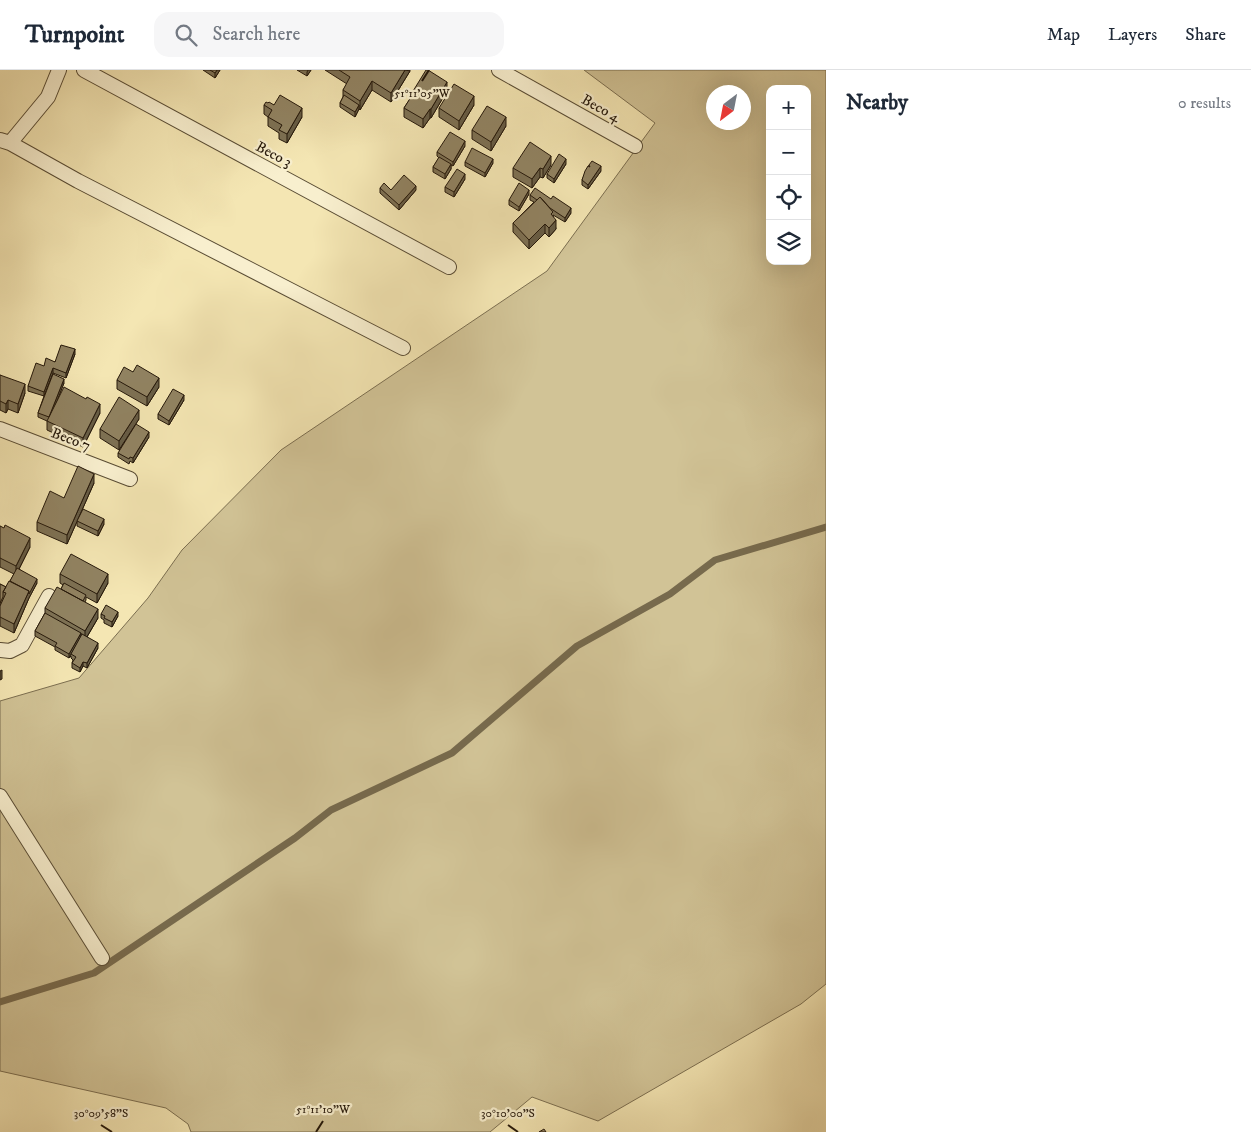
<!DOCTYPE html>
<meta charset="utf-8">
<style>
:root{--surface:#fff;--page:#f6f6f7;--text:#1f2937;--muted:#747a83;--line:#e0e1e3}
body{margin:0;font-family:"IM FELL DW Pica",serif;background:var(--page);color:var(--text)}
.controls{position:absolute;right:15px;top:15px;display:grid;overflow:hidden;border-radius:10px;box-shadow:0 5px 20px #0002}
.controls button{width:45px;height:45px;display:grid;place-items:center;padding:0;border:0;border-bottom:1px solid var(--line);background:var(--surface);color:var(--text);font:25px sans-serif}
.compass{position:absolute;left:706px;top:15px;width:45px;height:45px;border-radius:50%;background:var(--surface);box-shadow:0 5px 20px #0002;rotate:212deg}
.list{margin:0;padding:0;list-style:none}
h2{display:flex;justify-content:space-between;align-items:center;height:65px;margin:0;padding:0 20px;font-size:21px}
h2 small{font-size:16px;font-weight:400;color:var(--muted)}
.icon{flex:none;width:28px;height:28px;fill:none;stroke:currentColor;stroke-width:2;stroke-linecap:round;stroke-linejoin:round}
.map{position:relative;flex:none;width:826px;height:1062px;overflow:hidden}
header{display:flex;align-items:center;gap:30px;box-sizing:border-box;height:70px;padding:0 25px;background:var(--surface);border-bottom:1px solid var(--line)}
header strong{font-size:24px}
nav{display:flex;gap:28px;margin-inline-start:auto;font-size:18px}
.search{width:350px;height:45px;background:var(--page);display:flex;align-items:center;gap:12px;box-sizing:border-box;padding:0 18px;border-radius:15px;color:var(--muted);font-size:19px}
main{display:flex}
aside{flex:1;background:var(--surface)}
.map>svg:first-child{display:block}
.green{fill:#d1c396;stroke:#7b6e50;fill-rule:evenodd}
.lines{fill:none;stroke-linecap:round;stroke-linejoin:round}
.stream{stroke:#776a4d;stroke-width:7}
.service-casing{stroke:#594c34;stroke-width:16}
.service{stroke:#f8efce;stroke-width:14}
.wall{fill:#7d7154;stroke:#25180a}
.shaded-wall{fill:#665c45;stroke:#25180a}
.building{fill:#918362;stroke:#25180a}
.ticks{fill:none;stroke:#25180a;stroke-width:2}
.labels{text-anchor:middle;stroke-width:4.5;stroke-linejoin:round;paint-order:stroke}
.street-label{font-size:15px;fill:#25180a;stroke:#f8efce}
.ticks-label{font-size:12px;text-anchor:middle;fill:#25180a;stroke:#f8efce;stroke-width:4.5;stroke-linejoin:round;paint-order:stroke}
</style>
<header>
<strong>Turnpoint</strong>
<div class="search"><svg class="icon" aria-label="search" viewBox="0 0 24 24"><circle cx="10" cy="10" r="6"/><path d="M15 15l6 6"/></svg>Search here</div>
<nav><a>Map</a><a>Layers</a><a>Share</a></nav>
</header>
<main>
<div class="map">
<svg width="826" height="1062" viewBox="0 0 826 1062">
<rect width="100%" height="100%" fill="#f4e6b3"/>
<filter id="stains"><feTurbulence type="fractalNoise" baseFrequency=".004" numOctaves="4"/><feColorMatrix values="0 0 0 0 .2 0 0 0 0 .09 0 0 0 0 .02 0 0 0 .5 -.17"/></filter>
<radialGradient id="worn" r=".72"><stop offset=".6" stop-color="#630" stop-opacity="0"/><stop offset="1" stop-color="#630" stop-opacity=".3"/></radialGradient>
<path class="green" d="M 584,0 L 826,0 L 826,914 L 801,934 L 598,1051 L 532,1027 L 490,1062 L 191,1062 L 188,1054 L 166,1038 L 0,1001 L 0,631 L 79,608 L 148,528 L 182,480 L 281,380 L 547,201 L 655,53 ZM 770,19 L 807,19 L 807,191 L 770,191 ZM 714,22 L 744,22 L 744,52 L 714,52 Z"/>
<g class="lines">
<path class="stream" d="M 0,932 L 94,903 L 295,768 L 331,740 L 452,683 L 577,576 L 670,524 L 715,490 L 826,457"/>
<g class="service-casing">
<path id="service" d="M 84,0 L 449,197
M 499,0 L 635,76
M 0,70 L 10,73 L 48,27 L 59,0
M 10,73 L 78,111 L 403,278
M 0,359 L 130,409
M 0,580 L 10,581 L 22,575 L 49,526
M 0,726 L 102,888"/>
</g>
<use href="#service" class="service"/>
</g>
<path class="wall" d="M 203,0 L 220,0 L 215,8 Z
M 297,0 L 311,0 L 307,6 Z
M 325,0 L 410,0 L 410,1 L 391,32 L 372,20 L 360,40 L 359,39 L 355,47 L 340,37 L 340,33 L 343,27 L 343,20 L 347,14 Z
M 447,21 L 431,48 L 430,48 L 423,58 L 404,47 L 404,38 L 410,29 L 410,26 Z
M 264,35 L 274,35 L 302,47 L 287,73 L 279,69 L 279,63 L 268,56 L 268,47 L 264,44 Z
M 474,35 L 459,60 L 439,47 L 439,38 Z
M 506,56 L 491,81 L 472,69 L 472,60 Z
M 465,76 L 453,96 L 451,95 L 451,99 L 445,109 L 433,102 L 433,97 L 439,88 L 437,86 L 437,82 Z
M 465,92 L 493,93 L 485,107 L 465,96 Z
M 566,94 L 554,113 L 547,108 L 547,104 Z
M 551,95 L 543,108 L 540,107 L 532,118 L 513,107 L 513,98 Z
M 589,95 L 601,101 L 588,119 L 582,115 L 582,110 Z
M 465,109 L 454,127 L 445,122 L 445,117 Z
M 380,118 L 391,120 L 416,120 L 399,140 L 380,123 Z
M 529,124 L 519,141 L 509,135 L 509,130 Z
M 530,125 L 571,143 L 565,152 L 553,145 L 556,159 L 549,167 L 545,163 L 529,179 L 513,162 L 513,153 L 534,132 L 530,130 Z
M 75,284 L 66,308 L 53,303 L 47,318 L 64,313 L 57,330 L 100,343 L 83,377 L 47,360 L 47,351 L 38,347 L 38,343 L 44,326 L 28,321 L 28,316 L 44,296 Z
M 133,302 L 159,317 L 147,336 L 117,319 L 117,310 Z
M 0,305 L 25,323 L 18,343 L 8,339 L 6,343 L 0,340 Z
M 184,330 L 169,355 L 158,349 L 158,344 Z
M 139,349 L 119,380 L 100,368 L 100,359 Z
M 149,367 L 133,393 L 130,391 L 129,394 L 118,387 L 118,383 Z
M 94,413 L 67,474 L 37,461 L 37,452 L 64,428 Z
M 77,451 L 104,454 L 98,466 L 77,456 Z
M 0,456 L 30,477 L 19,499 L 37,513 L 29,528 L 14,563 L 0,556 L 0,514 L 6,517 L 10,511 L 14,504 L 0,497 Z
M 60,504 L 108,513 L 97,533 L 86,527 L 86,530 L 85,532 L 98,548 L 87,567 L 98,578 L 87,598 L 83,596 L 80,602 L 72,598 L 72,593 L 73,590 L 71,588 L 71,586 L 69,588 L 55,580 L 55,577 L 35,566 L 35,561 L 45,543 L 45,538 L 61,519 L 63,515 L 60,513 Z
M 101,544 L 118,546 L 112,557 L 104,553 L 104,550 L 101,548 Z"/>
<path class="shaded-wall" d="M 217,0 L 220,0 L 215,8 L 215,3 Z
M 308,0 L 311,0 L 307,6 L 307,2 Z
M 405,0 L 410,1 L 391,32 L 391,23 Z
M 372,11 L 372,20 L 360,40 L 360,31 Z
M 447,12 L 447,21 L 431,48 L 431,39 Z
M 474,26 L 474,35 L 459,60 L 459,51 Z
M 359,35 L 359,39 L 355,47 L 355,42 Z
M 302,38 L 302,47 L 287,73 L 287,64 Z
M 430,39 L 430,48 L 423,58 L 423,49 Z
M 506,47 L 506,56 L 491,81 L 491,72 Z
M 465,71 L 465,76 L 453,96 L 453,92 Z
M 551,86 L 551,95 L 543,108 L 543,99 Z
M 493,89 L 493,93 L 485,107 L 485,103 Z
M 566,89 L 566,94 L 554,113 L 554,109 Z
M 451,94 L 451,99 L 445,109 L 445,104 Z
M 601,96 L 601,101 L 588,119 L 588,115 Z
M 540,98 L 540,107 L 532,118 L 532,109 Z
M 465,104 L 465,109 L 454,127 L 454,122 Z
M 416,116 L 416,120 L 399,140 L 399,135 Z
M 529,120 L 529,124 L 519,141 L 519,137 Z
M 571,138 L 571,143 L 565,152 L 565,148 Z
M 556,150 L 556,159 L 549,167 L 549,158 Z
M 545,154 L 545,163 L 529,179 L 529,170 Z
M 75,279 L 75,284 L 66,308 L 66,303 Z
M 53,298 L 53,303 L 44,326 L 44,322 Z
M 159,308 L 159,317 L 147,336 L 147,327 Z
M 64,309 L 64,313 L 49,352 L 49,347 Z
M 25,314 L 25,323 L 18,343 L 18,334 Z
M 184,325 L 184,330 L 169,355 L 169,351 Z
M 8,330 L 8,339 L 6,343 L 6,334 Z
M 100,334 L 100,343 L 83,377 L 83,368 Z
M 139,340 L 139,349 L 119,380 L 119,371 Z
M 149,362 L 149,367 L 133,393 L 133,388 Z
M 94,404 L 94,413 L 67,474 L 67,465 Z
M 104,449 L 104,454 L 98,466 L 98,461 Z
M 30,468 L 30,477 L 16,505 L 16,496 Z
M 108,504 L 108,513 L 97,533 L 97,524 Z
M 37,509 L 37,513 L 29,528 L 14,563 L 14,554 L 29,521 Z
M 98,539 L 98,548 L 85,570 L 85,561 Z
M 118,542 L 118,546 L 112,557 L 112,552 Z
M 81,563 L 81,568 L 71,584 L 69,588 L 69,584 Z
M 98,573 L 98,578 L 87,598 L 87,593 Z
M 83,592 L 83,596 L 80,602 L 80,598 Z
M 2,600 L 2,609 L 0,610 L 0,601 Z"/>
<path class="building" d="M 210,0 L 217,0 L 215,3 Z
M 339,0 L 405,0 L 391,23 L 372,11 L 360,31 L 343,20 L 350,7 Z
M 426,0 L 428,0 L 447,12 L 431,39 L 430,39 L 423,49 L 404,38 L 411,27 L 410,26 Z
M 454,14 L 474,26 L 459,51 L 439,38 Z
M 280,25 L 302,38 L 287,64 L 279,60 L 282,55 L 268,47 L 272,40 L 264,35 L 266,32 L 268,33 L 269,32 L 274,35 Z
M 344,25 L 359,35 L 355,42 L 340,33 Z
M 487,36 L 506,47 L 491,72 L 472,60 Z
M 450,62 L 465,71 L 453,92 L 437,82 Z
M 530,72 L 551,86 L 543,99 L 540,98 L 532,109 L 513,98 Z
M 472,78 L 493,89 L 485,103 L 465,92 Z
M 559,84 L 566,89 L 554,109 L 547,104 Z
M 439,87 L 451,94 L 445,104 L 433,97 Z
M 592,91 L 601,96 L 588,115 L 582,110 L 585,101 L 588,96 L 590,97 L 589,95 Z
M 457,99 L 465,104 L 454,122 L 445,117 Z
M 404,105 L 416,116 L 399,135 L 380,118 L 384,113 L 391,120 Z
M 519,113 L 529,120 L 519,137 L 509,130 Z
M 535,118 L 551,129 L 553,126 L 571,138 L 565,148 L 550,138 L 540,127 L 537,130 L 530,125 Z
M 540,127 L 553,142 L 551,144 L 556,150 L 549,158 L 545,154 L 529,170 L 513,153 Z
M 61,275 L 75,279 L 66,303 L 53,298 L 44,322 L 28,316 L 36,293 L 44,296 L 46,288 L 55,292 Z
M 137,295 L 159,308 L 147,327 L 117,310 L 124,297 L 133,302 Z
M 53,304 L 64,309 L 49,347 L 38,343 Z
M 0,305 L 25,314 L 18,334 L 8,330 L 6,334 L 0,331 Z
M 64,317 L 86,329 L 87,327 L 100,334 L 83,368 L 47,351 Z
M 173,319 L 184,325 L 169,351 L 158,344 Z
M 119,327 L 139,340 L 119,371 L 100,359 Z
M 136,354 L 149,362 L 133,388 L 130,387 L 129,389 L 118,383 Z
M 78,396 L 94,404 L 67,465 L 37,452 L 50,421 L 64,428 Z
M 83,439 L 104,449 L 98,461 L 77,451 Z
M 5,455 L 30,468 L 16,496 L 0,488 L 0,456 L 4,458 Z
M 71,484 L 108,504 L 97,524 L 60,504 Z
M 17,498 L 37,509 L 29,524 L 29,521 L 10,511 Z
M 9,511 L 29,521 L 14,554 L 0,547 L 0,536 L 6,523 L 3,522 Z
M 64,513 L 86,525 L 83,531 L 61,519 Z
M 0,514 L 6,517 L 3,522 L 3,527 L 0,533 Z
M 57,517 L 98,539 L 85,561 L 45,538 Z
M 106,535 L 118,542 L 112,552 L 104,548 L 105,546 L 101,544 Z
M 45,543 L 81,563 L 69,584 L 55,576 L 57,573 L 35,561 Z
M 82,564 L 98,573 L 87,593 L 83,592 L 80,598 L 72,593 L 76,587 L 71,584 Z
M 544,1059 L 546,1062 L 539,1062 Z"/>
<path class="ticks" d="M 422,11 L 429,0M 101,1055 L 112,1062M 508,1055 L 518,1062M 316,1062 L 323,1051"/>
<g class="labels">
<g class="street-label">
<text transform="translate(601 38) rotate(29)" y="5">Beco 4</text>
<text transform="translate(274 84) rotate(28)" y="5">Beco 3</text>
<text transform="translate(71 369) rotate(21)" y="5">Beco 7</text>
</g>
</g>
<g class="ticks-label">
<text x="422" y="27">51°11'05"W</text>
<text x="323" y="1043">51°11'10"W</text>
<text x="101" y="1047">30°09'58"S</text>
<text x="508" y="1047">30°10'00"S</text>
</g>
<rect width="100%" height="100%" filter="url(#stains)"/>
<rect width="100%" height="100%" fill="url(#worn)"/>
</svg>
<div class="controls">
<button>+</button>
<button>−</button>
<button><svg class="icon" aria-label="locate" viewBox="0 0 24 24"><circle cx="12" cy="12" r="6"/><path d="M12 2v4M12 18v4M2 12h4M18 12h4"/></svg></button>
<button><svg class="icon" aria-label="layers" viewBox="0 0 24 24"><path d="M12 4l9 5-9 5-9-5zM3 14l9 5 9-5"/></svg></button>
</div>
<svg class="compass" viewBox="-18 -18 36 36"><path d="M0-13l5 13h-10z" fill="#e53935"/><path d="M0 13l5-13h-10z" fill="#747a83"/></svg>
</div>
<aside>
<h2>Nearby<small>0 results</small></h2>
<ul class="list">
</ul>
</aside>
</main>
